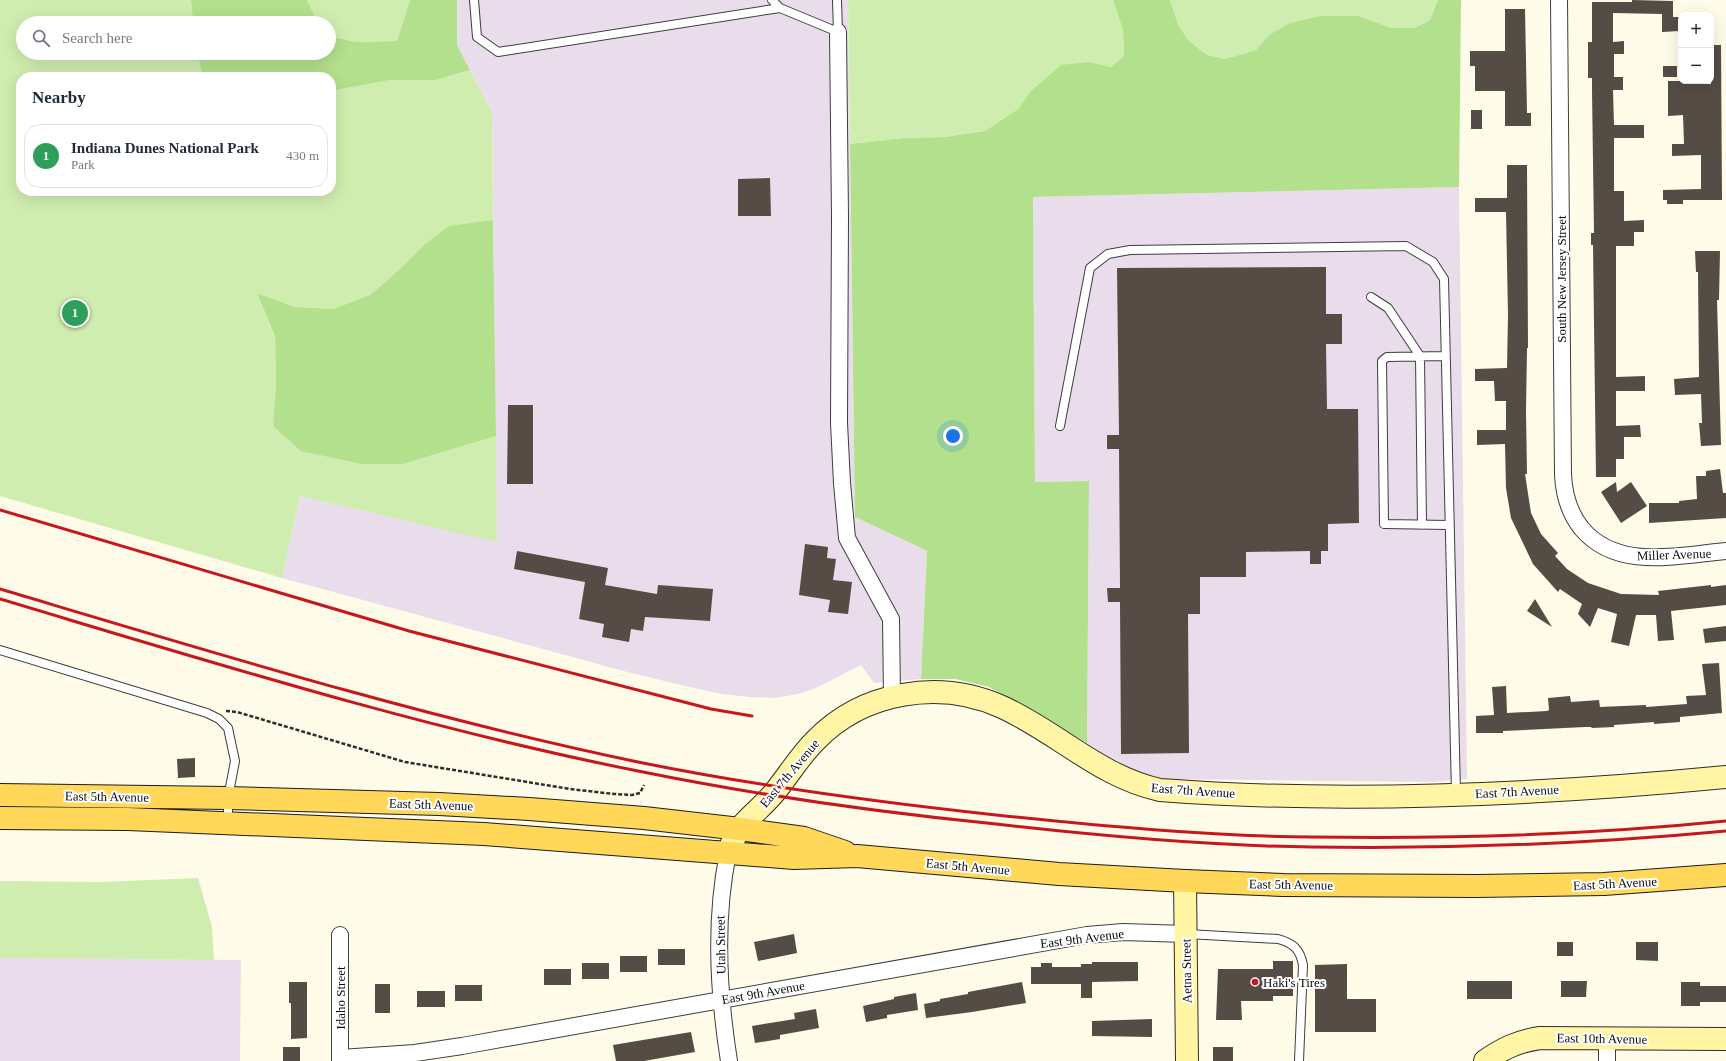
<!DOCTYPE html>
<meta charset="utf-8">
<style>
:root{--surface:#fff;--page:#f6f6f7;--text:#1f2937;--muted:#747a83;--line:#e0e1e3;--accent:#d93025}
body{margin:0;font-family:"Times New Roman",serif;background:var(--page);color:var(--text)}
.controls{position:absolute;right:12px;top:12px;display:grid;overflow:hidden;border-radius:8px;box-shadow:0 4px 16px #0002}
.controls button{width:36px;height:36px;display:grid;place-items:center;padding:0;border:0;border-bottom:1px solid var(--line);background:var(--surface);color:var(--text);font:20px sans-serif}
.you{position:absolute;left:953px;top:436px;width:14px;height:14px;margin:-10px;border:3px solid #fff;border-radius:50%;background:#1a73e8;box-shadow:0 0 0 6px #1a73e833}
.badge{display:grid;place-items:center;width:26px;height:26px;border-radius:50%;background:var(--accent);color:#fff;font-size:13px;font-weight:700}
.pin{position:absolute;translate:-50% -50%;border:2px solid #fff;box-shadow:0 1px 4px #0006}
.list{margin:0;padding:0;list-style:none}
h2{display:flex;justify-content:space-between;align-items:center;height:52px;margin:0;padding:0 16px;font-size:17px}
h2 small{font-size:13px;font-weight:400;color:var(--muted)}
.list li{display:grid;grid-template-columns:26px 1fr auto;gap:12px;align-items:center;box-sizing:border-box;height:64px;margin:0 8px 8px;padding:0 8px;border:1px solid var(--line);border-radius:16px}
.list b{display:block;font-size:15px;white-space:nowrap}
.list p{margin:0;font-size:13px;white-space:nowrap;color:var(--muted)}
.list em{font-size:13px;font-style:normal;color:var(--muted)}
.icon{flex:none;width:22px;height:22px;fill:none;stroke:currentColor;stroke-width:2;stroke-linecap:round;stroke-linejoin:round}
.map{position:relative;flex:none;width:1726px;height:1061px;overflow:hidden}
.search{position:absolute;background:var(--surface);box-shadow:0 4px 16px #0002;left:16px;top:16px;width:320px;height:44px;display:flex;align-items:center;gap:10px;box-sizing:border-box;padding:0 14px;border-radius:22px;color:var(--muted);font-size:15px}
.panel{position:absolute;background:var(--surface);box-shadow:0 4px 16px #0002;left:16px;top:72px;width:320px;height:124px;border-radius:16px}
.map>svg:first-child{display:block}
.industrial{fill:#eaddeb}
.green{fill:#cfedaf}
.forest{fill:#b2e08c}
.building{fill:#554c46}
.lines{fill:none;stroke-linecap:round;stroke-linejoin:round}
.lane-casing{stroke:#3e3e3e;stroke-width:10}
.street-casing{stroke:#3e3e3e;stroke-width:18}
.secondary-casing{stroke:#2d2d2d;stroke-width:24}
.primary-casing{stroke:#1c1c1c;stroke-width:24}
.path{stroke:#2d2d2d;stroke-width:2.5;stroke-dasharray:4 2;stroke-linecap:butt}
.lane{stroke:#fff;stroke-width:8}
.street{stroke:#fff;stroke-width:16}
.secondary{stroke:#fff5a4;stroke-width:22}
.primary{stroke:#ffd759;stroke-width:22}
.rail{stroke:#c8161e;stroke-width:3}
.poi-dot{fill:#c8161e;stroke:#fff;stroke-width:1.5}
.labels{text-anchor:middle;stroke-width:4;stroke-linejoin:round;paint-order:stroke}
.street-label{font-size:13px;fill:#0b0b0b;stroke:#fff}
.poi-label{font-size:13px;fill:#0b0b0b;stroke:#fff;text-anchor:start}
</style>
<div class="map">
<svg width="1726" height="1061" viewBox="0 0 1726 1061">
<rect width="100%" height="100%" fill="#fffbe9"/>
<path class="industrial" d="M 457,0 L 848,0 L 855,517 L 927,551 L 921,679 L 874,683 L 861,665 L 814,689 L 798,694 L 775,698 L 750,697 L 722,694 L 694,688 L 631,673 L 282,578 L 300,496 L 497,541 L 492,112 L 457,45 Z
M 1459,187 L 1467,779 L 1433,782 L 1162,779 L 1127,770 L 1087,743 L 1089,481 L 1035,482 L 1033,197 Z
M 0,958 L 241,960 L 240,1061 L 0,1061 Z"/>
<path class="green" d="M 0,0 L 191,0 L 193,23 L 23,23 L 23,53 L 197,53 L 203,77 L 21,77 L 21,191 L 331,191 L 331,91 L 390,80 L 436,80 L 470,70 L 492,112 L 493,220 L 449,227 L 425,244 L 401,268 L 370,295 L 333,309 L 295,307 L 257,293 L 275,336 L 276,382 L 273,426 L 362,464 L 403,464 L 496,436 L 497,542 L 300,496 L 282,578 L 0,496 Z
M 307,0 L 410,0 L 397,41 L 356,42 L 329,36 L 329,23 L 318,23 Z
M 848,0 L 1113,0 L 1123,30 L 1124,56 L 1111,67 L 1089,62 L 1031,91 L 1018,109 L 985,131 L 945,137 L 904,138 L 850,144 Z
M 1170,0 L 1438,0 L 1430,20 L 1415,28 L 1391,28 L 1359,16 L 1269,35 L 1256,50 L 1225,59 L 1207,55 L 1188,40 L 1178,24 Z
M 198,878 L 212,927 L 214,960 L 0,958 L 0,881 L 101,882 Z"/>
<path class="forest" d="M 191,0 L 307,0 L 318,23 L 193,23 Z
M 410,0 L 457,0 L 457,45 L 470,70 L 436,80 L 390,80 L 331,91 L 331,77 L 203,77 L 197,53 L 329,53 L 329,36 L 356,42 L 397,41 Z
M 1113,0 L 1170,0 L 1178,24 L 1188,40 L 1207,55 L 1225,59 L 1256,50 L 1269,35 L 1290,23 L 1321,16 L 1359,16 L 1391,28 L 1415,28 L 1430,20 L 1438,0 L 1461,0 L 1459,187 L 1033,197 L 1035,482 L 1089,481 L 1087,743 L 989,687 L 955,679 L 921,679 L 927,551 L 855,517 L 850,144 L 904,138 L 945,137 L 985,131 L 1018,109 L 1031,91 L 1061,65 L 1089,62 L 1111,67 L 1124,56 L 1123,30 Z
M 493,220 L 496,436 L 403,464 L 362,464 L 301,451 L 273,426 L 276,382 L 275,336 L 257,293 L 295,307 L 333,309 L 370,295 L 401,268 L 425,244 L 449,226 Z"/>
<path class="building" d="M 1632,0 L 1673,1 L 1673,17 L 1679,17 L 1679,31 L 1662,32 L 1662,14 L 1613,13 L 1613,42 L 1624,41 L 1624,54 L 1614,54 L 1614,77 L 1623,77 L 1623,90 L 1613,90 L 1614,125 L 1644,125 L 1644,138 L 1614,138 L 1614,191 L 1624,191 L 1624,221 L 1644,220 L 1644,232 L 1634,232 L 1634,246 L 1616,246 L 1616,377 L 1645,376 L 1645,391 L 1616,391 L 1616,426 L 1640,425 L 1641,437 L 1624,437 L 1624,459 L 1616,459 L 1616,477 L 1596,477 L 1593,245 L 1591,245 L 1591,233 L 1594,233 L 1592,90 L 1592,78 L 1588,78 L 1588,42 L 1592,42 L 1592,2 L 1632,2 Z
M 1505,9 L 1525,9 L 1527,113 L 1531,113 L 1531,126 L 1505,126 L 1505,91 L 1475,91 L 1475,66 L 1470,66 L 1470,51 L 1505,51 Z
M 1711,45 L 1721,45 L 1722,200 L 1683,200 L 1683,204 L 1667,204 L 1667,200 L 1663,200 L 1663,190 L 1701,189 L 1701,155 L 1672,156 L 1672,144 L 1684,144 L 1683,115 L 1668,116 L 1668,81 L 1685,81 L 1685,84 L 1711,84 Z
M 1663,66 L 1677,66 L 1677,77 L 1663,77 Z
M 1471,110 L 1482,110 L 1482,129 L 1471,129 Z
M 1507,165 L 1527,165 L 1528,348 L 1527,348 L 1526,411 L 1527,474 L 1525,474 L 1531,513 L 1541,534 L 1558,553 L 1555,556 L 1567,569 L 1588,583 L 1621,594 L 1659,595 L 1658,591 L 1711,585 L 1711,587 L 1726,585 L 1726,605 L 1671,611 L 1674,640 L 1658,641 L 1656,615 L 1636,615 L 1629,646 L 1611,642 L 1617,614 L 1598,608 L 1590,627 L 1578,614 L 1582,604 L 1560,589 L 1558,592 L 1533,564 L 1511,518 L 1506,488 L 1505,444 L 1477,445 L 1477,430 L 1506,430 L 1506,401 L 1495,401 L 1494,381 L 1475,381 L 1475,369 L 1507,368 L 1508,315 L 1506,212 L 1475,212 L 1475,198 L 1507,198 Z
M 770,178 L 771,216 L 738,216 L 738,179 Z
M 1695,251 L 1720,251 L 1719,300 L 1717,300 L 1721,445 L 1701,446 L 1699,423 L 1702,423 L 1701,394 L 1675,395 L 1674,379 L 1699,377 L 1698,272 L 1696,272 Z
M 1326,267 L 1326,314 L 1342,314 L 1342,344 L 1326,344 L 1327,409 L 1358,409 L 1359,523 L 1328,524 L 1328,551 L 1321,551 L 1321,564 L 1310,564 L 1310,551 L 1246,552 L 1246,577 L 1200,577 L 1200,614 L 1188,614 L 1189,753 L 1121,754 L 1120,602 L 1108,602 L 1107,588 L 1120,588 L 1119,449 L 1107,449 L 1107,435 L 1119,435 L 1117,268 Z
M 508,405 L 533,405 L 533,484 L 507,484 Z
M 1720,469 L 1723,493 L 1726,493 L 1726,518 L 1649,523 L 1649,503 L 1679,503 L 1679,501 L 1697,499 L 1696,476 L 1706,476 L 1706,471 Z
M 1616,482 L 1617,492 L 1631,482 L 1647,506 L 1621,523 L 1601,492 Z
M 805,544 L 828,547 L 827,558 L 836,559 L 833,580 L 852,582 L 848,614 L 828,612 L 830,600 L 799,595 Z
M 517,551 L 608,568 L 605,585 L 657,594 L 658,585 L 713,589 L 710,621 L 645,617 L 643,631 L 631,629 L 629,642 L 602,637 L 604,624 L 579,619 L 585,582 L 514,569 Z
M 1535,599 L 1552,627 L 1527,611 Z
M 1726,626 L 1726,641 L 1705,643 L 1703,629 Z
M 1719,663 L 1722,713 L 1680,717 L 1680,722 L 1654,724 L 1654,722 L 1614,725 L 1614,727 L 1592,728 L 1591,727 L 1585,727 L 1503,731 L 1503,733 L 1476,733 L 1476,716 L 1494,715 L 1492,687 L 1506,686 L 1507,713 L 1547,711 L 1549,710 L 1548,698 L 1570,696 L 1571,702 L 1599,700 L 1600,707 L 1646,705 L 1646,707 L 1687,704 L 1686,696 L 1706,695 L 1702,664 Z
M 195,758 L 195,777 L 178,778 L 177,759 Z
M 794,934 L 797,953 L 758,961 L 754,942 Z
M 1557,942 L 1573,942 L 1573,956 L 1557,956 Z
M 1636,942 L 1658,942 L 1658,961 L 1636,960 Z
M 658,949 L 685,949 L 685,965 L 658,965 Z
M 620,956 L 647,956 L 647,972 L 620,972 Z
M 1273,961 L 1293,961 L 1293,996 L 1273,996 L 1273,1001 L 1241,1001 L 1242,1020 L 1216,1020 L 1218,969 L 1273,969 Z
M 1092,962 L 1138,962 L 1138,981 L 1092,982 L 1092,998 L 1081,998 L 1081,984 L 1031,984 L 1031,967 L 1041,967 L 1041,963 L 1052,963 L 1052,967 L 1081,967 L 1081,964 L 1092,964 Z
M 582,963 L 609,963 L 609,979 L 582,979 Z
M 1347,964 L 1347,999 L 1376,999 L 1376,1032 L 1315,1032 L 1315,965 Z
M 544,969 L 571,969 L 571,985 L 544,985 Z
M 1467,981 L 1512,981 L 1512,999 L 1467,999 Z
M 1561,981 L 1587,981 L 1586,997 L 1561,997 Z
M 289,982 L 307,982 L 307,1038 L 291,1039 L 291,1003 L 289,1003 Z
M 1022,982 L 1026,1003 L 972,1012 L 926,1018 L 924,1004 L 940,1001 L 940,999 L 968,994 L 968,992 Z
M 1681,982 L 1700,982 L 1700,986 L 1726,986 L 1726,1002 L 1700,1002 L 1700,1006 L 1681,1006 Z
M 375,984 L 390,984 L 390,1013 L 375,1013 Z
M 455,985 L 482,985 L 482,1001 L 455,1001 Z
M 417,991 L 445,991 L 445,1007 L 417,1007 Z
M 916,993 L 918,1010 L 887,1015 L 887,1018 L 866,1022 L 863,1006 L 894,999 L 894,997 Z
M 816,1009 L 819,1028 L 780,1035 L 780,1039 L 755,1043 L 752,1026 L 795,1019 L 794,1013 Z
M 1152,1019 L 1152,1037 L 1092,1036 L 1092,1021 Z
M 691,1032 L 695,1052 L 644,1061 L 616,1061 L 613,1045 Z
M 283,1047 L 300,1047 L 300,1061 L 283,1061 Z
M 1213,1047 L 1233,1047 L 1233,1061 L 1213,1061 Z"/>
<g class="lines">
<g class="lane-casing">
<path id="lane" d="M 474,0 L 477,37 L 498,52 L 780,8 L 838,32 L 837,0
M 772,0 L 780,8
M 1371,297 L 1388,308 L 1420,356 L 1422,525
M 1445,356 L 1387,357 L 1382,361 L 1384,524 L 1449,525
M 1060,426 L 1090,268 L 1108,254 L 1130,250 L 1406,246 L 1433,262 L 1444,279 L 1456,793
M 0,650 L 207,713 L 219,719 L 228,728 L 235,761 L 228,798 L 228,822
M 1187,934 L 1278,939 C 1293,943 1300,949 1303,965 L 1299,1061"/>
</g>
<g class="street-casing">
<path id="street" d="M 1559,0 L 1563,475 C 1564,495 1569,513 1582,529 C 1618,571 1678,555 1726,551
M 838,32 L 840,217 L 839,423 L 842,483 L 847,538 L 891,619 L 892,697
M 728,853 C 714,921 718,992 729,1061
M 1607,1038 L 1607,1061
M 340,1058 L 415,1053 L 462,1046 L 1087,935 L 1123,932 L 1186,934
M 340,1061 L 340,935"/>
</g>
<g class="secondary-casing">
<path id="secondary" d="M 728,853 C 731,845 735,835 740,828 C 750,816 763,806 774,793 C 788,776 799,757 815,741 C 863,691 940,679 1002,707 C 1057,732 1100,777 1160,790 C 1347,804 1539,795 1726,777
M 1185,881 L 1187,1061
M 1485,1061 C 1502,1049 1518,1041 1540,1038 L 1726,1039"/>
</g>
<g class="primary-casing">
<path id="primary" d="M 0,795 L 228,798 L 439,804 L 529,809 L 644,818 L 740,829 L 804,838 L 845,852
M 0,818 L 128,819 L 484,834 L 794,858 L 857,856 L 1059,874 L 1185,881 L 1283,885 L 1476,886 L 1604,884 L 1726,875"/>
</g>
<path class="path" d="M 226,711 L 237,712 L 405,762 L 570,789 L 614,794 L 632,795 L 640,793 L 644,785"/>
<use href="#lane" class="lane"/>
<use href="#street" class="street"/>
<use href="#secondary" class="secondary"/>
<use href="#primary" class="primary"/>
<path class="rail" d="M 0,510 L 409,631 L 711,709 L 752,716
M 0,589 C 211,652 422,717 638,762 C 756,786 876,802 996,815 C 1101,826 1207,836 1312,837 C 1451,839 1588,835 1726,821
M 0,599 C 211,662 422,728 638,771 C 756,795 876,812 996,824 C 1101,836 1207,846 1312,847 C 1451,849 1588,844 1726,831"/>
</g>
<circle class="poi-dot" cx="1255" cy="982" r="4"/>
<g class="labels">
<g class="street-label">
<text transform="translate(1561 279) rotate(-90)" y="5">South New Jersey Street</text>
<text transform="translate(1674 554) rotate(-2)" y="5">Miller Avenue</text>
<text transform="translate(789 773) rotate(-50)" y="5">East 7th Avenue</text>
<text transform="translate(1193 790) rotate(4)" y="5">East 7th Avenue</text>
<text transform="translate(1517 791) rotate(-3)" y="5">East 7th Avenue</text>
<text transform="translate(107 796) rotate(1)" y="5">East 5th Avenue</text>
<text transform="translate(431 804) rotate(2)" y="5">East 5th Avenue</text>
<text transform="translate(968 866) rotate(5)" y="5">East 5th Avenue</text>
<text transform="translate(1615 883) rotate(-3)" y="5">East 5th Avenue</text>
<text transform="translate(1291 884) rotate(1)" y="5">East 5th Avenue</text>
<text transform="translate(1082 938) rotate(-7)" y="5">East 9th Avenue</text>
<text transform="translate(720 945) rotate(-91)" y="5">Utah Street</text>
<text transform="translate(1186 971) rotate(-91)" y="5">Aetna Street</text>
<text transform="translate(763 992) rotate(-10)" y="5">East 9th Avenue</text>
<text transform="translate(340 998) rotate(-90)" y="5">Idaho Street</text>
<text transform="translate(1602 1038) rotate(1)" y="5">East 10th Avenue</text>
</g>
<g class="poi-label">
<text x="1263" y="987">Haki's Tires</text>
</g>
</g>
</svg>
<div class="controls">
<button>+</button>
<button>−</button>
</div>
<div class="you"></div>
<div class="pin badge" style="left:75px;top:313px;background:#2e9e5b">1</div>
<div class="search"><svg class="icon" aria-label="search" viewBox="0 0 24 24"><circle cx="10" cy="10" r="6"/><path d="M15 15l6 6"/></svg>Search here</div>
<section class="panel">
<h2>Nearby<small></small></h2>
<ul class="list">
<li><span class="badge" style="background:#2e9e5b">1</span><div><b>Indiana Dunes National Park</b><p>Park</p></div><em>430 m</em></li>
</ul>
</section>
</div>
